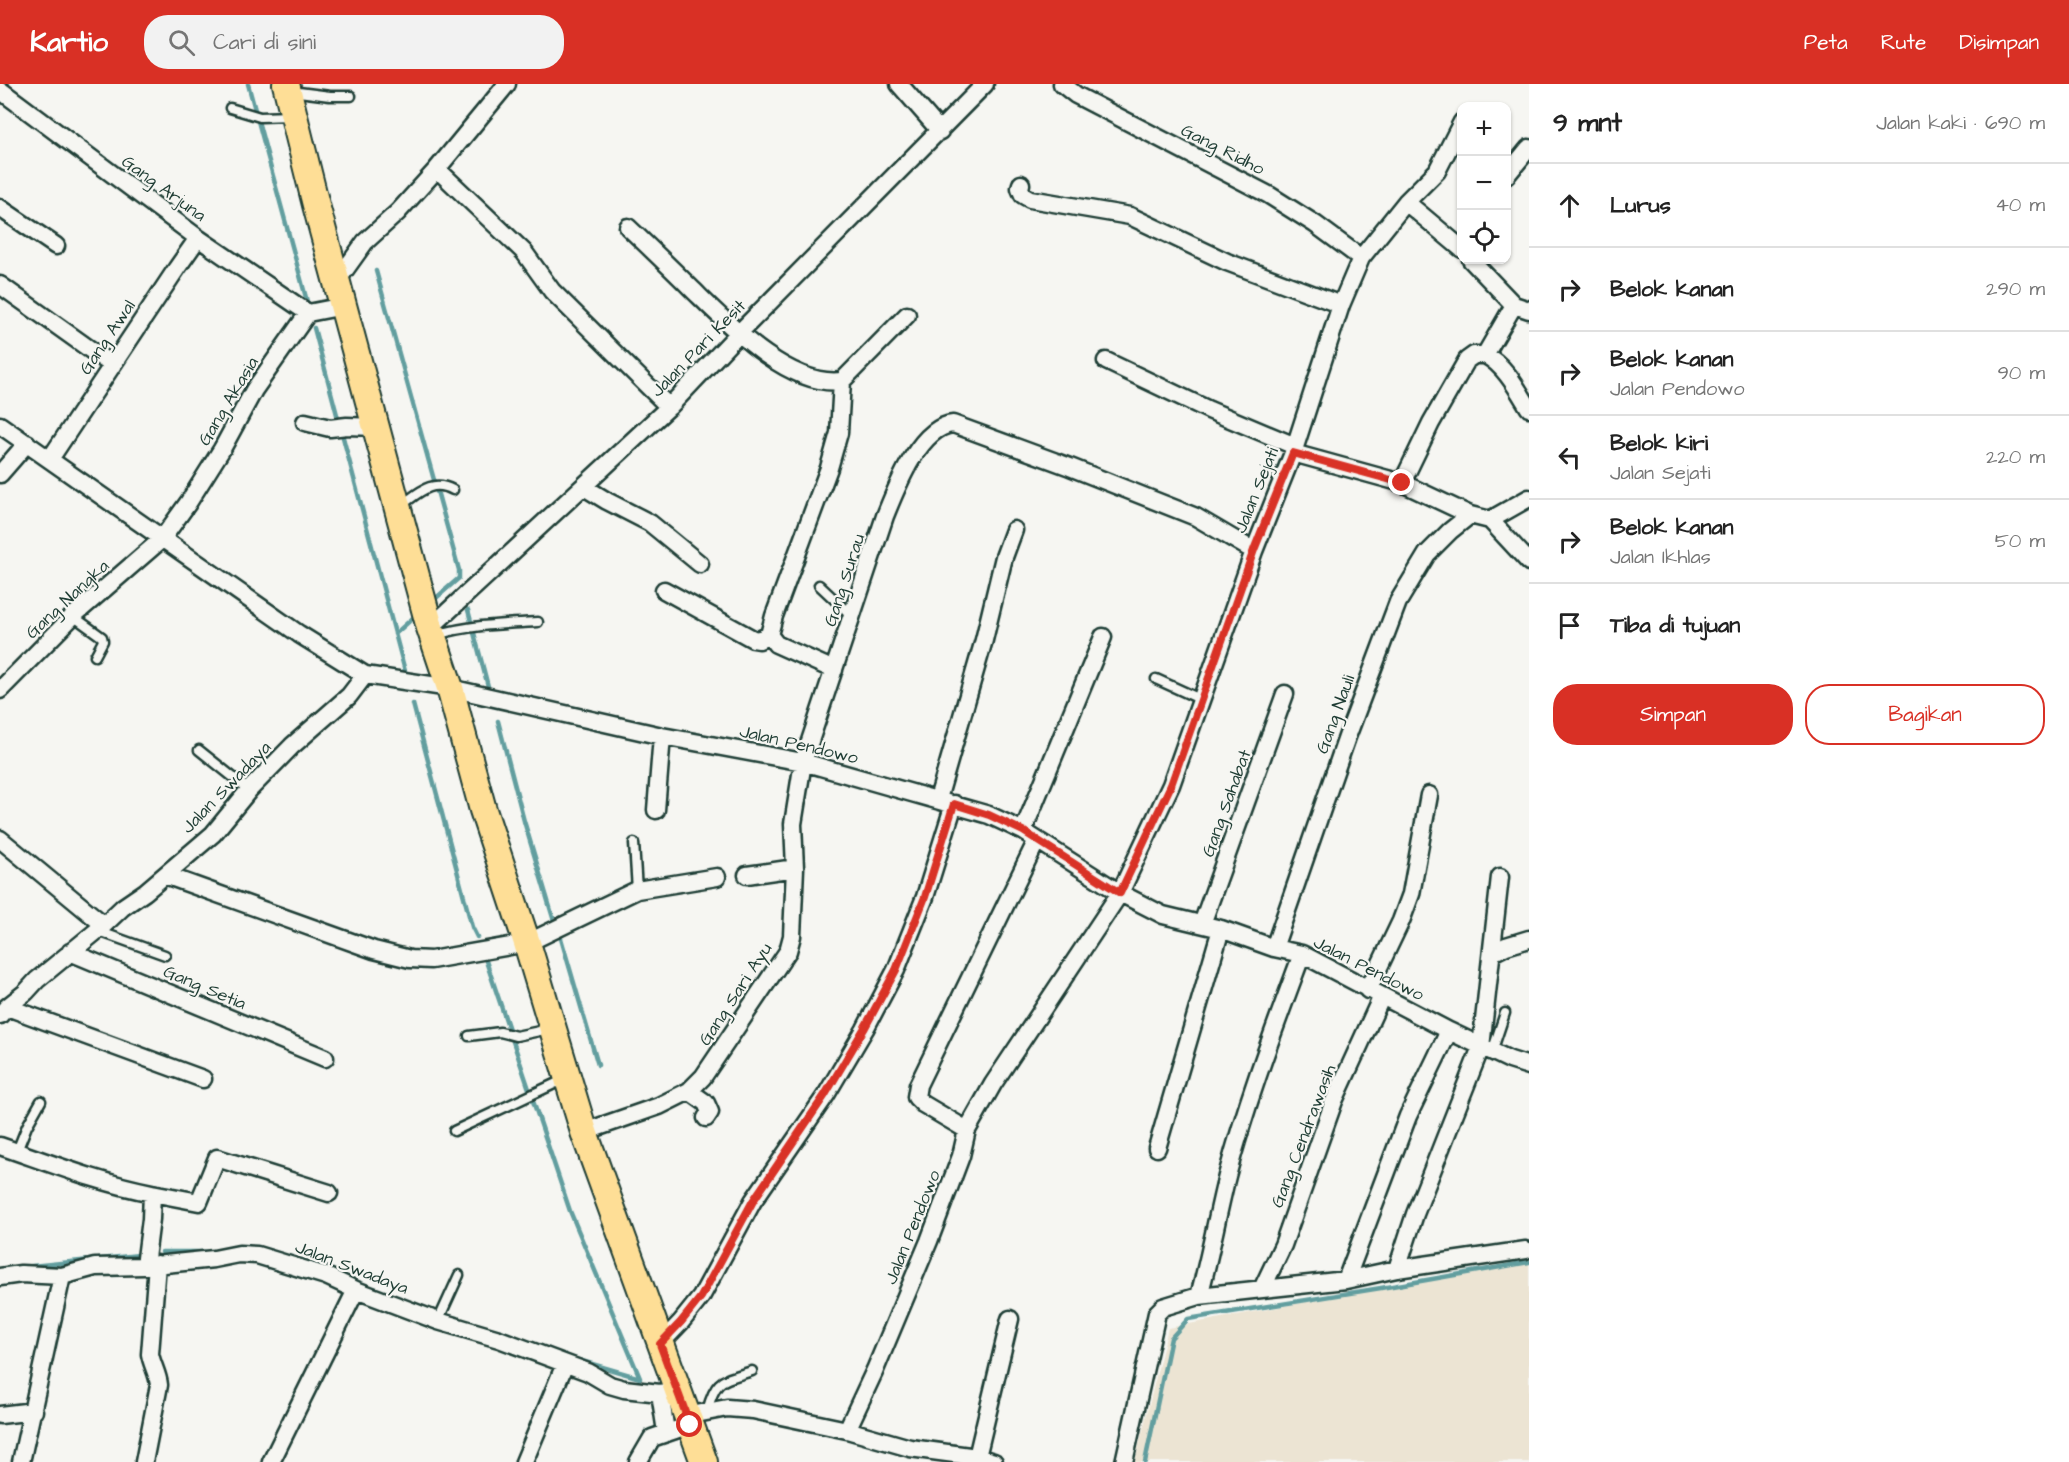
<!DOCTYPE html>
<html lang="id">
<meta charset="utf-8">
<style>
:root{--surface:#fff;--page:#f2f2f2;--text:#222;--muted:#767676;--line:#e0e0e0;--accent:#d93025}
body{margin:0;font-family:"Architects Daughter",sans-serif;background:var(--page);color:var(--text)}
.controls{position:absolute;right:18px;top:18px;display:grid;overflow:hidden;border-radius:12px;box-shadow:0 2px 4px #0004}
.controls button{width:54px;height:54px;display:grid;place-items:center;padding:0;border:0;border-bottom:2px solid var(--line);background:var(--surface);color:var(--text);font:30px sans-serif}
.stop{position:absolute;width:18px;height:18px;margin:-14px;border:4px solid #d93025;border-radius:50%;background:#fff}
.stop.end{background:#d93025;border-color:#fff;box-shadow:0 2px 6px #0008}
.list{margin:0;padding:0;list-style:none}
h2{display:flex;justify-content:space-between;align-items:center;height:78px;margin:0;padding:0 24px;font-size:26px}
h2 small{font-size:20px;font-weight:400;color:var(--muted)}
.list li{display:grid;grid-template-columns:39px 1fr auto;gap:18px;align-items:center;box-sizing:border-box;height:84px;padding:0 24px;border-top:2px solid var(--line)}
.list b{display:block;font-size:22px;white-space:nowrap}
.list p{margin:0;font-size:20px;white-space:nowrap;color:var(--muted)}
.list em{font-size:20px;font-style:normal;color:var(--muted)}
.actions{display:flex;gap:12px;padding:18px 24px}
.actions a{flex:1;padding:14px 0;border:2px solid var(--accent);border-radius:24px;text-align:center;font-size:21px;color:var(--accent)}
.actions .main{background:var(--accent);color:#fff}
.icon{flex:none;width:33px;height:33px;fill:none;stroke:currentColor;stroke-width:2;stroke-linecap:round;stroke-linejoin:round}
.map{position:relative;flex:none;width:1529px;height:1378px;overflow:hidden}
header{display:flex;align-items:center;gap:36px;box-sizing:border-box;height:84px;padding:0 30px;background:var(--accent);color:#fff}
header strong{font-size:28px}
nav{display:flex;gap:33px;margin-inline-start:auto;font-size:21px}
.search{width:420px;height:54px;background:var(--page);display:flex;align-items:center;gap:15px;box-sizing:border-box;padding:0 21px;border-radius:24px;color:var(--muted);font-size:22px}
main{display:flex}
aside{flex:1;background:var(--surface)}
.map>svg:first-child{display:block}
.built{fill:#ece4d3}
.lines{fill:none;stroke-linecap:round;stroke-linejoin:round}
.stream{stroke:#629e9f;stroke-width:4.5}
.service-casing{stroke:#1f3d34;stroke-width:13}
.minor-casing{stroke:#1f3d34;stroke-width:21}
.primary-casing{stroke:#1f3d34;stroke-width:30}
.service{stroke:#f6f6f2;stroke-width:8}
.minor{stroke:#f6f6f2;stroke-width:16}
.primary{stroke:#fede96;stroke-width:26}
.route{stroke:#d93025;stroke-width:8}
.labels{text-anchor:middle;stroke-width:4.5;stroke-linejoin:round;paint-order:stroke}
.street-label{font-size:18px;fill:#1f3d34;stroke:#f6f6f2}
</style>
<header>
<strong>Kartio</strong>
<div class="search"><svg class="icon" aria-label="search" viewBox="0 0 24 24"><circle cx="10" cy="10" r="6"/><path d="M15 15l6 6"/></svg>Cari di sini</div>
<nav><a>Peta</a><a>Rute</a><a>Disimpan</a></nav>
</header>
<main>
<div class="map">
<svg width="1529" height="1378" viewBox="0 0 1529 1378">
<rect width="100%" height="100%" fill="#f6f6f2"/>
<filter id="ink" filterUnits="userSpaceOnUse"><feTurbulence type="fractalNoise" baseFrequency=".0167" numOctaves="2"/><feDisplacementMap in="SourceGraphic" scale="12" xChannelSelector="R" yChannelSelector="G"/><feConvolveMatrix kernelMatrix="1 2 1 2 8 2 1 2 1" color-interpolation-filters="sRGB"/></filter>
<g filter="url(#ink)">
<path class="built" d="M 1529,1176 L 1529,1378 L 1135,1378 L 1168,1244 Z"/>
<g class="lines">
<path class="stream" d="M 248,0 L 308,221
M 376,187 L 459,486 L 459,494 L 435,515
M 314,244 L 405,587
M 468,526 L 490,610
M 395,550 L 414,533
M 413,620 L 472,843 L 477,853
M 498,637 L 524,737 L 554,837
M 560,851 L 598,981
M 485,874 L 570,1127 L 640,1294 L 575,1275
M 162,1168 L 207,1168
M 22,1183 L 139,1171
M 1145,1378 L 1171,1254 L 1188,1235 L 1381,1204 L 1529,1178"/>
<g class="service-casing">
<path id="service" d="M 291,7 L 330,12 L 351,12
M 230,24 L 260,33 L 291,32
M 400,422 C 418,410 431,394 453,406
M 819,501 L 853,533
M 73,532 L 102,553 L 103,557 L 95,572
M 436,551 C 469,541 503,540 538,538
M 1156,595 L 1202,616
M 199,666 L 249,706
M 634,759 L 637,806
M 98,847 L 165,871
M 469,952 L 500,948 L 516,952 L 549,945
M 1492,968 L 1505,929
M 454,1047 L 565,995
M 17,1067 L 27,1042 L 41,1017
M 438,1237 L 459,1191
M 707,1327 C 716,1294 721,1297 752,1287"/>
</g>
<g class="minor-casing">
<path id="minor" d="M 899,0 L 940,47
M 1062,0 L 1076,11 L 1269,111 L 1315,140 L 1361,174
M 0,6 L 198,154 L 308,229
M 437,85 L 524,168 L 552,207 L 669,323
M 1506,92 L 1529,64
M 1021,100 L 1020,104 L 1023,111 L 1030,115 L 1130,132 L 1227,178 L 1341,221
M 1406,118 L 1462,165
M 0,124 L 56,162
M 628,143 C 649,163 670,183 691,204 C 726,238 788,304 842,297 L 907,231
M 1471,176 L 1514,221 L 1529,226
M 337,197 L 365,158 L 398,128 L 437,85 L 507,0
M 0,201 L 112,281
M 1485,271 C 1504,280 1518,306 1529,324
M 1485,271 L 1514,221
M 1106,277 L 1209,326 L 1295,362
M 305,338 L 330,344 L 347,342 L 376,343
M 0,341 L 299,550 L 365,591 L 450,604 L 662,652 L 803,678 L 989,731 L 1023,747 L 1120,809 L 1163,831 L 1221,845 L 1274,864 L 1302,870 L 1449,947 L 1510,976 L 1529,982
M 1293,369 L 1402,399 L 1470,431 L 1490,436 L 1529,414
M 50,375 L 177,184 L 198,154
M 0,390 L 27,359
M 1402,399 L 1431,339 L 1467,276 L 1474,271 L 1485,271
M 584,403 L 607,417 L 650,439 L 700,480
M 1490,436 L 1529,478
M 664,506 L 753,555 L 759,556 L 769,551
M 430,544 L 669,323 L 738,250 L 985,0
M 834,586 L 776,560 L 769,551 L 774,532 L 829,384 L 839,349 L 842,297
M 0,606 L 73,532 L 162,455 L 188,419 L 222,365 L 254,306 L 308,229 L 344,222
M 938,715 L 984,556 L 1004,473 L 1014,446
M 656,726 L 662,652
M 1023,747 L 1103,553
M 0,755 L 104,841
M 165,791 L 374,866 L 410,875 L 431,876 L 527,859 L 637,806 L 717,793
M 747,791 L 795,784
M 1202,840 L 1285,610
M 1274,864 L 1347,653 L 1398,518 L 1427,470 L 1450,447 L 1470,431
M 70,868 L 325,974
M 1492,869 L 1506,862 L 1529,855
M 1368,906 L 1401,837 L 1411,810 L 1429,711
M 7,923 L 203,995
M 0,931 L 7,923 L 26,908 L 37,896 L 104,841 L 123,823 L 145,808 L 213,750 L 249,706 L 292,662 L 349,612 L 365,591
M 689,1007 L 706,1019 L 710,1028 L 706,1034
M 967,1046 L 923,1020 L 916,1013 L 918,1001 L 1037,756
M 584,1048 L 659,1022 L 689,1007 L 703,993 L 788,867 L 792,852 L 795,784 L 793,740 L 803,678 L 885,432 C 896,405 919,343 953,340 L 1070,383 L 1196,433 L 1254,467
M 0,1062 C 50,1079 100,1099 152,1109 L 151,1135 L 145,1182
M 1157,1064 L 1221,845
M 152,1109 L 199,1118 L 217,1074 L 329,1109
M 1397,1185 L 1415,1130 L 1481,963 L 1500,793
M 0,1193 L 21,1190 L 62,1192 L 95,1183 L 145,1182 L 214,1175 L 239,1170 L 257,1171 L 326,1192 L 356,1206 L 438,1237 L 499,1255 L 588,1288 L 610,1301 L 624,1305 L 660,1309 L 678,1306
M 1346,1196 L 1408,1032 L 1449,947
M 1262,1205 L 1283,1161 L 1334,1017 L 1382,912
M 1199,1212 C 1210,1172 1217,1132 1227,1092 C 1247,1016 1275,943 1302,870
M 660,1260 L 681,1238 L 701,1213 L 753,1117 L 826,1011 L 865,945 L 896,886 L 925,813 L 954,720
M 660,1309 L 666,1348
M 0,1331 L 34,1327
M 686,1332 L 727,1324 L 753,1326 L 847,1346 L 910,1364 L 977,1373 L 994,1378
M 847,1346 L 875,1286 L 929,1157 L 961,1072 L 967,1046 L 993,1000 L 1120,809 L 1171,701 L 1254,467 L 1293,369 L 1341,221 L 1361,174 L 1406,118 L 1437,87 L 1462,38
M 977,1373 L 1010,1235
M 21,1378 L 62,1192
M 144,1378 L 159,1301 C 158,1290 152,1281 150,1270 L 157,1180
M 271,1378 L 356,1206
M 524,1378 L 565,1280
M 638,1378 L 652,1354 L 690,1341
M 1124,1378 L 1157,1229 L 1163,1223 L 1199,1212 L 1346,1196 L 1397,1185 L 1526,1166"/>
</g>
<g class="primary-casing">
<path id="primary" d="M 286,0 L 316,121 L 430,544 L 450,604 L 483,726 L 527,859 L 584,1048 L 704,1378"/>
</g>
<use href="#service" class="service"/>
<use href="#minor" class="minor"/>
<use href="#primary" class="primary"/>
</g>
</g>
<g class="lines" filter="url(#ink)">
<path class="route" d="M 690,1341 L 660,1260 L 681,1238 L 701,1213 L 753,1117 L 825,1011 L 864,945 L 896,886 L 925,813 L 954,720 L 989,731 L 1023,747 L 1120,809 L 1171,701 L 1254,466 L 1293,369 L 1402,399"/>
</g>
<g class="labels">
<g class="street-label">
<text transform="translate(1223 65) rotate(27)" y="6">Gang Ridho</text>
<text transform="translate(164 104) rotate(36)" y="6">Gang Arjuna</text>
<text transform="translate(107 253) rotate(-56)" y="6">Gang Awal</text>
<text transform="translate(698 264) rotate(-46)" y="6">Jalan Pari Kesit</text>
<text transform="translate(228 317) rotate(-59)" y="6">Gang Akasia</text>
<text transform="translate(1256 406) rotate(-68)" y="6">Jalan Sejati</text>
<text transform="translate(844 496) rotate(-72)" y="6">Gang Surau</text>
<text transform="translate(67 515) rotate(-43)" y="6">Gang Nangka</text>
<text transform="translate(1335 630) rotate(-70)" y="6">Gang Nauli</text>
<text transform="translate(799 660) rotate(13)" y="6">Jalan Pendowo</text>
<text transform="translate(226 703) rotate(-46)" y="6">Jalan Swadaya</text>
<text transform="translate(1226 719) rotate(-70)" y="6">Gang Sahabat</text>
<text transform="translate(1369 884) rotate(27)" y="6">Jalan Pendowo</text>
<text transform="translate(205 903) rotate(23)" y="6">Gang Setia</text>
<text transform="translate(735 910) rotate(-57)" y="6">Gang Sari Ayu</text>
<text transform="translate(1303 1052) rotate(-69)" y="6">Gang Cendrawasih</text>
<text transform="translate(912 1143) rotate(-68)" y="6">Jalan Pendowo</text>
<text transform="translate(352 1183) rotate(21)" y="6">Jalan Swadaya</text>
</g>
</g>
</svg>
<div class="controls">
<button>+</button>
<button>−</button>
<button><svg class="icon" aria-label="locate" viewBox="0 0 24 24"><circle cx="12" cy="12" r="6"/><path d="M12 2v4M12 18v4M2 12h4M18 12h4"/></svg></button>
</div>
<div class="stop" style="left:690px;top:1341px"></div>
<div class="stop end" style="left:1402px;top:399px"></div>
</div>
<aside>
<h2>9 mnt<small>Jalan kaki · 690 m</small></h2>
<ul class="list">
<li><svg class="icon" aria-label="ahead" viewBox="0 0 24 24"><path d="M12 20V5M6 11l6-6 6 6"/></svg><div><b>Lurus</b></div><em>40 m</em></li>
<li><svg class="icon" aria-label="right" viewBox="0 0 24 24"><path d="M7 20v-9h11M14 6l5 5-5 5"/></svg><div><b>Belok kanan</b></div><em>290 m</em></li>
<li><svg class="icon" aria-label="right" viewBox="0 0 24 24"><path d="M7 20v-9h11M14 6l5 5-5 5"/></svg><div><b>Belok kanan</b><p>Jalan Pendowo</p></div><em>90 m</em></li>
<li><svg class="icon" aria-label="left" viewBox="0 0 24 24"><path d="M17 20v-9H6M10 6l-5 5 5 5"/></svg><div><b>Belok kiri</b><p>Jalan Sejati</p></div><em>220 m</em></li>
<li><svg class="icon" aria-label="right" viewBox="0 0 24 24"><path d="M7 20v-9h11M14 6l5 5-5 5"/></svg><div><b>Belok kanan</b><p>Jalan Ikhlas</p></div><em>50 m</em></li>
<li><svg class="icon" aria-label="arrive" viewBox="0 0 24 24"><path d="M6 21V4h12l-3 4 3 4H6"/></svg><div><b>Tiba di tujuan</b></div></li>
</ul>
<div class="actions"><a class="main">Simpan</a><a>Bagikan</a></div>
</aside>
</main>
